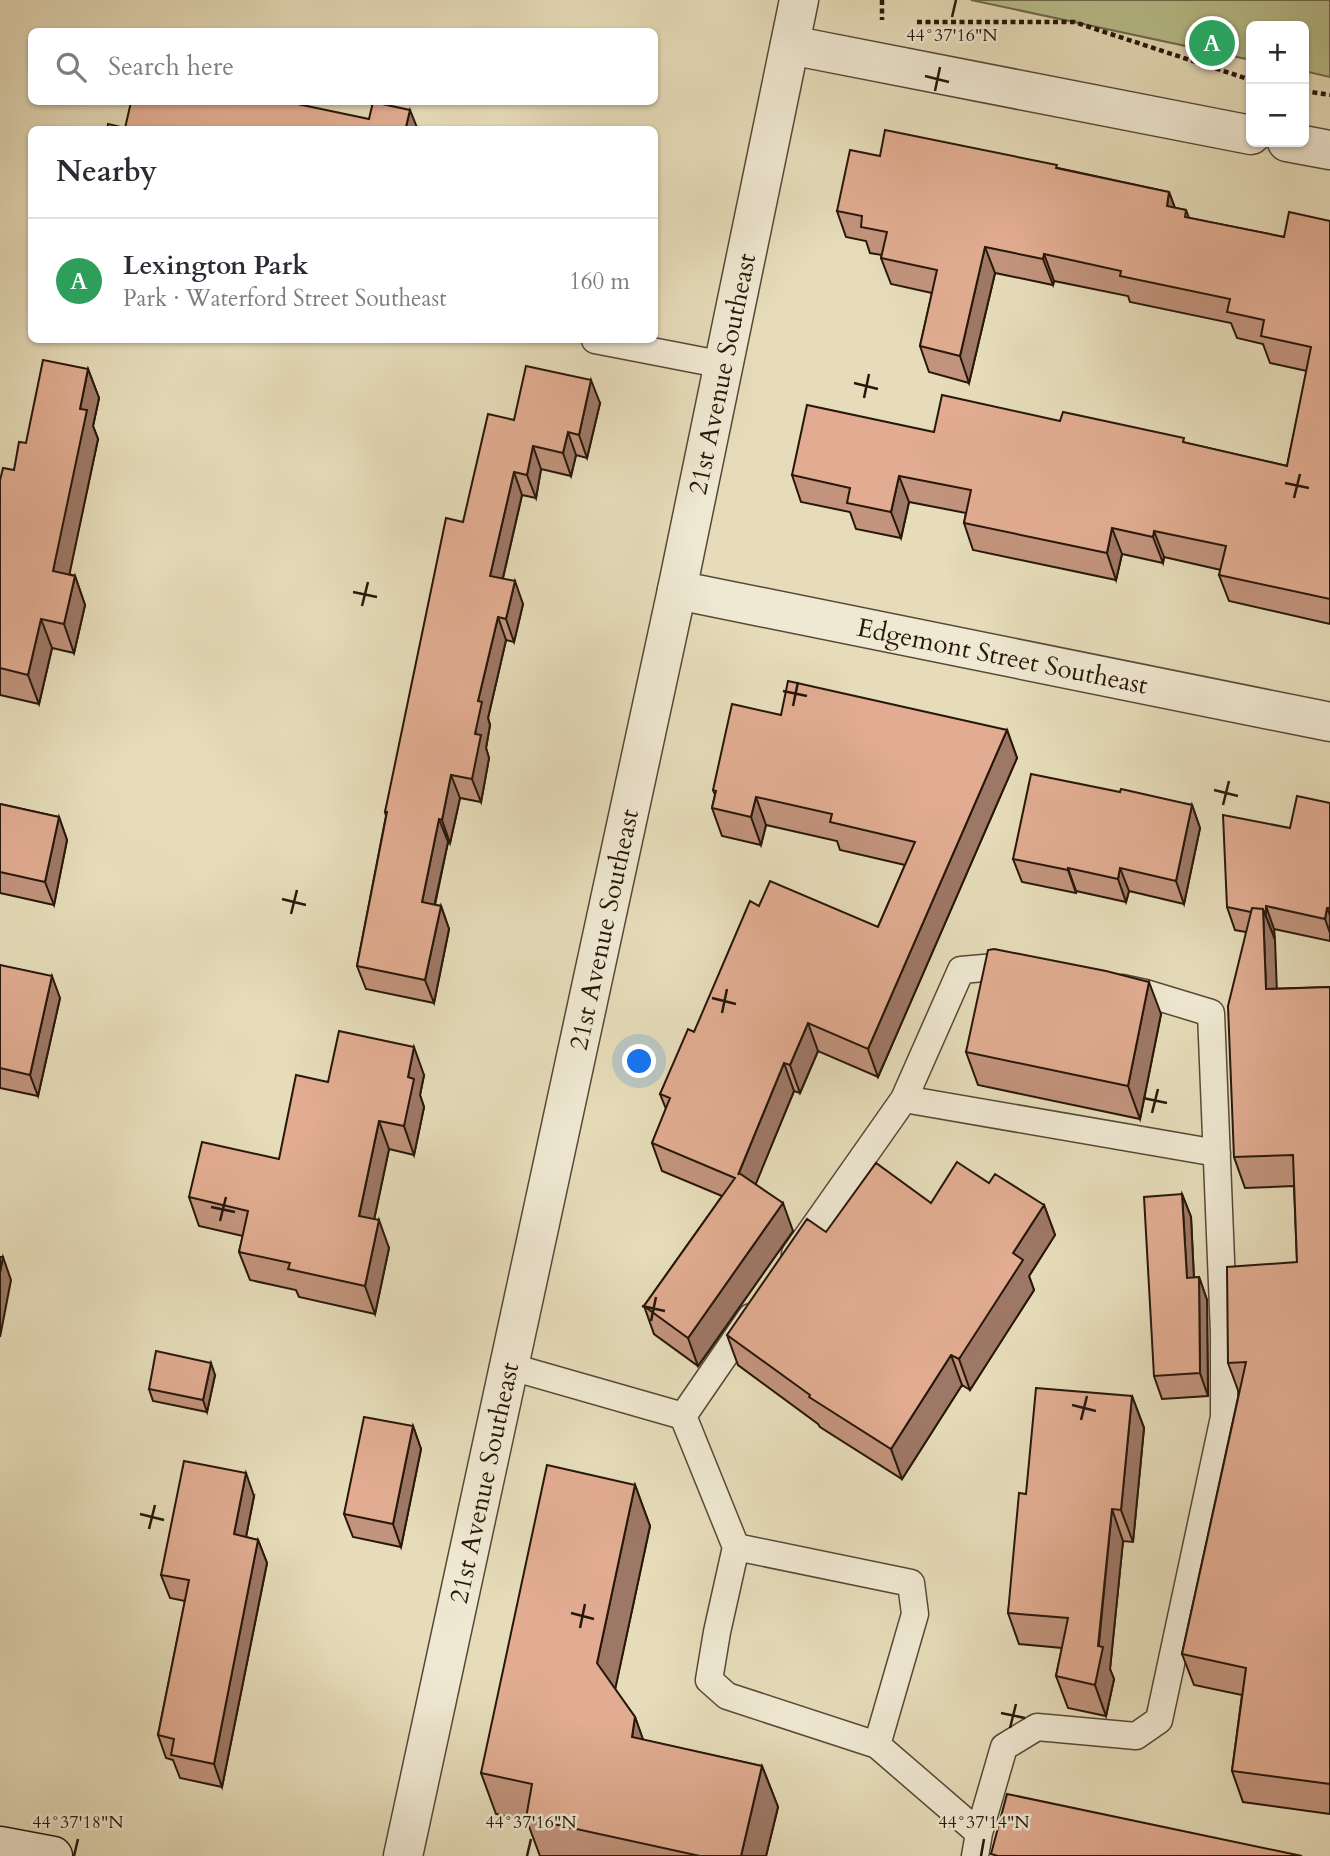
<!DOCTYPE html>
<meta charset="utf-8">
<style>
:root{--surface:#fff;--page:#f2f2f3;--text:#2b2b33;--muted:#7c7c81;--line:#e1e1e2;--accent:#8f2418}
body{margin:0;font-family:Cardo,serif;background:var(--page);color:var(--text)}
.controls{position:absolute;right:21px;top:21px;display:grid;overflow:hidden;border-radius:10px;box-shadow:0 2px 5px #0004}
.controls button{width:63px;height:63px;display:grid;place-items:center;padding:0;border:0;border-bottom:2px solid var(--line);background:var(--surface);color:var(--text);font:35px sans-serif}
.you{position:absolute;left:640px;top:1062px;width:24px;height:24px;margin:-18px;border:5px solid #fff;border-radius:50%;background:#1a73e8;box-shadow:0 0 0 10px #1a73e833}
.badge{display:grid;place-items:center;width:46px;height:46px;border-radius:50%;background:var(--accent);color:#fff;font-size:23px;font-weight:700}
.pin{position:absolute;translate:-50% -50%;border:4px solid #fff;box-shadow:0 2px 7px #0006}
.list{margin:0;padding:0;list-style:none}
h2{display:flex;justify-content:space-between;align-items:center;height:91px;margin:0;padding:0 28px;font-size:30px}
h2 small{font-size:23px;font-weight:400;color:var(--muted)}
.list li{display:grid;grid-template-columns:46px 1fr auto;gap:21px;align-items:center;box-sizing:border-box;height:126px;padding:0 28px;border-top:2px solid var(--line)}
.list b{display:block;font-size:26px;white-space:nowrap}
.list p{margin:0;font-size:23px;white-space:nowrap;color:var(--muted)}
.list em{font-size:23px;font-style:normal;color:var(--muted)}
.icon{flex:none;width:38px;height:38px;fill:none;stroke:currentColor;stroke-width:2;stroke-linecap:round;stroke-linejoin:round}
.map{position:relative;flex:none;width:1330px;height:1856px;overflow:hidden}
.search{position:absolute;background:var(--surface);box-shadow:0 2px 5px #0004;left:28px;top:28px;width:630px;height:77px;display:flex;align-items:center;gap:18px;box-sizing:border-box;padding:0 24px;border-radius:10px;color:var(--muted);font-size:26px}
.panel{position:absolute;background:var(--surface);box-shadow:0 2px 5px #0004;left:28px;top:126px;width:630px;height:217px;border-radius:10px}
.map>svg:first-child{display:block}
.green{fill:#b8bf8c;stroke:#706b4b;stroke-width:2}
.lines{fill:none;stroke-linecap:round;stroke-linejoin:round}
.service-casing{stroke:#574836;stroke-width:29}
.minor-casing{stroke:#574836;stroke-width:41}
.tertiary-casing{stroke:#574836;stroke-width:41}
.secondary-casing{stroke:#27170a;stroke-width:41}
.path{stroke:#27170a;stroke-width:4.5;stroke-dasharray:5 3.5;stroke-linecap:butt}
.service{stroke:#efe8d2;stroke-width:26}
.minor{stroke:#efe8d2;stroke-width:38}
.tertiary{stroke:#efe8d2;stroke-width:38}
.secondary{stroke:#efe8d2;stroke-width:38}
.wall{fill:#c2947d;stroke:#27170a;stroke-width:2}
.shaded-wall{fill:#9e7866;stroke:#27170a;stroke-width:2}
.building{fill:#e1ac91;stroke:#27170a;stroke-width:2}
.ticks{fill:none;stroke:#27170a;stroke-width:2.5}
.labels{text-anchor:middle;stroke-width:5;stroke-linejoin:round;paint-order:stroke}
.street-label{font-size:26px;fill:#27170a;stroke:#efe8d2}
.ticks-label{font-size:18px;text-anchor:middle;fill:#27170a;stroke:#efe8d2;stroke-width:5;stroke-linejoin:round;paint-order:stroke}
</style>
<div class="map">
<svg width="1330" height="1856" viewBox="0 0 1330 1856">
<rect width="100%" height="100%" fill="#e6dcb9"/>
<filter id="stains"><feTurbulence type="fractalNoise" baseFrequency=".00286" numOctaves="4"/><feColorMatrix values="0 0 0 0 .2 0 0 0 0 .09 0 0 0 0 .02 0 0 0 .5 -.17"/></filter>
<radialGradient id="worn" r=".72"><stop offset=".6" stop-color="#630" stop-opacity="0"/><stop offset="1" stop-color="#630" stop-opacity=".3"/></radialGradient>
<path class="green" d="M 971,0 L 1330,0 L 1330,77 L 1304,71 L 1304,26 L 1251,26 L 1251,60 Z"/>
<g class="lines">
<g class="service-casing">
<path id="service" d="M 595,340 L 724,365
M 904,1099 L 1217,1153
M 795,1254 L 904,1099 L 961,970 L 1007,966 L 1019,968
M 508,1366 L 683,1416 L 736,1547 L 717,1632 L 709,1680 L 727,1696 L 877,1745 L 979,1833 L 975,1856
M 683,1416 L 751,1317
M 736,1547 L 911,1583 L 915,1614 L 877,1745
M 979,1833 L 1004,1747 L 1037,1727 L 1136,1736 L 1159,1720 L 1224,1417 L 1224,1333 L 1211,1013 L 1145,993 L 1122,988"/>
</g>
<g class="minor-casing">
<g id="minor">
<path d="M 790,45 L 1251,135"/>
<path d="M 1287,142 L 1330,150"/>
<path id="s1" d="M 677,590 L 1330,722"/>
</g>
</g>
<g class="tertiary-casing">
<g id="tertiary">
<path id="s2" d="M 403,1856 L 677,590 L 799,0"/>
</g>
</g>
<g class="secondary-casing">
<path id="secondary" d="M 0,1846 L 53,1856"/>
</g>
<path class="path" d="M 882,0 L 882,20
M 917,22 L 1074,22 L 1251,80
M 1304,91 L 1330,95"/>
<use href="#service" class="service"/>
<use href="#minor" class="minor"/>
<use href="#tertiary" class="tertiary"/>
<use href="#secondary" class="secondary"/>
</g>
<path class="wall" d="M 1058,168 L 1169,192 L 1175,208 L 1186,210 L 1189,218 L 1284,237 L 1330,221 L 1330,624 L 1229,601 L 1219,575 L 1221,570 L 1164,557 L 1163,563 L 1122,554 L 1116,580 L 973,550 L 964,523 L 966,513 L 909,502 L 901,538 L 856,529 L 850,512 L 801,502 L 792,475 L 934,432 L 1060,421 L 1186,443 L 1287,466 L 1307,371 L 1270,363 L 1263,344 L 1237,338 L 1231,323 L 1130,302 L 1128,296 L 1054,281 L 1053,285 L 995,273 L 969,383 L 929,372 L 920,346 L 932,293 L 891,284 L 881,258 L 882,255 L 870,253 L 866,241 L 846,237 L 837,211 Z
M 88,369 L 99,398 L 93,426 L 98,439 L 69,574 L 75,576 L 85,605 L 74,653 L 52,648 L 39,704 L 0,695 L 0,480 L 14,470 L 26,443 Z
M 600,403 L 587,458 L 576,455 L 571,476 L 541,469 L 536,498 L 522,495 L 503,578 L 523,604 L 514,642 L 506,640 L 488,718 L 490,725 L 486,748 L 489,758 L 481,802 L 460,798 L 450,843 L 448,842 L 435,905 L 441,906 L 449,929 L 434,1003 L 366,989 L 357,966 L 386,816 L 385,812 L 463,522 L 514,420 Z
M 781,715 L 1007,730 L 1017,758 L 878,1077 L 818,1051 L 800,1093 L 794,1091 L 755,1184 L 793,1231 L 698,1366 L 654,1334 L 644,1306 L 722,1196 L 662,1171 L 652,1143 L 666,1109 L 660,1094 L 694,1032 L 759,906 L 878,927 L 905,865 L 840,850 L 837,841 L 766,825 L 761,845 L 722,836 L 712,808 L 715,795 L 713,790 Z
M 1120,792 L 1192,805 L 1200,828 L 1184,904 L 1129,891 L 1126,902 L 1076,891 L 1076,893 L 1022,882 L 1013,859 Z
M 1330,803 L 1330,941 L 1274,929 L 1276,989 L 1330,987 L 1330,1814 L 1243,1802 L 1232,1771 L 1242,1695 L 1194,1685 L 1182,1654 L 1239,1393 L 1228,1363 L 1297,1262 L 1294,1186 L 1245,1188 L 1234,1157 L 1246,932 L 1235,930 L 1227,907 L 1290,828 Z
M 0,804 L 59,817 L 67,840 L 54,905 L 0,893 Z
M 0,965 L 60,998 L 38,1096 L 0,1088 Z
M 1161,1014 L 1140,1119 L 978,1085 L 966,1052 Z
M 424,1075 L 420,1095 L 424,1107 L 414,1155 L 389,1149 L 374,1219 L 389,1248 L 375,1314 L 299,1297 L 296,1290 L 250,1280 L 239,1252 L 243,1236 L 199,1226 L 189,1197 L 279,1159 L 328,1082 Z
M 989,1183 L 1044,1205 L 1055,1235 L 1029,1276 L 1034,1290 L 970,1390 L 962,1385 L 902,1479 L 820,1427 L 818,1424 L 738,1365 L 727,1335 L 826,1232 L 931,1203 Z
M 1182,1194 L 1191,1217 L 1194,1278 L 1199,1277 L 1207,1300 L 1208,1396 L 1162,1399 L 1154,1376 Z
M 215,1375 L 207,1412 L 153,1401 L 149,1389 Z
M 1132,1396 L 1144,1428 L 1133,1542 L 1123,1541 L 1110,1669 L 1114,1679 L 1106,1716 L 1068,1708 L 1056,1676 L 1062,1648 L 1019,1644 L 1008,1613 L 1026,1494 Z
M 413,1426 L 421,1449 L 401,1547 L 353,1537 L 344,1514 Z
M 635,1485 L 650,1526 L 615,1689 L 635,1717 L 643,1740 L 762,1766 L 778,1807 L 766,1856 L 540,1856 L 527,1821 L 496,1814 L 481,1773 Z
M 254,1496 L 246,1537 L 258,1540 L 267,1563 L 222,1787 L 180,1778 L 173,1760 L 166,1758 L 158,1735 L 185,1601 L 170,1598 L 161,1575 Z"/>
<path class="shaded-wall" d="M 410,110 L 418,130 L 406,127 Z
M 1169,192 L 1179,219 L 1167,206 Z
M 985,247 L 995,273 L 969,383 L 960,356 Z
M 1044,254 L 1054,281 L 1053,285 L 1043,259 Z
M 88,369 L 99,398 L 93,426 L 98,439 L 64,600 L 53,571 L 80,409 Z
M 591,380 L 600,403 L 587,458 L 579,435 Z
M 568,432 L 576,455 L 571,476 L 563,453 Z
M 533,446 L 541,469 L 536,498 L 527,475 Z
M 514,472 L 522,495 L 498,599 L 490,576 Z
M 899,476 L 909,502 L 901,538 L 891,512 Z
M 1112,528 L 1122,554 L 1116,580 L 1107,553 Z
M 1154,531 L 1164,557 L 1163,563 L 1153,537 Z
M 75,576 L 85,605 L 74,653 L 64,624 Z
M 515,581 L 523,604 L 514,642 L 506,619 Z
M 498,617 L 506,640 L 488,718 L 490,725 L 486,748 L 489,758 L 481,802 L 472,779 L 478,701 Z
M 41,619 L 52,648 L 39,704 L 28,675 Z
M 1007,730 L 1017,758 L 878,1077 L 868,1049 Z
M 451,775 L 460,798 L 450,843 L 442,820 Z
M 756,797 L 766,825 L 761,845 L 751,817 Z
M 1192,805 L 1200,828 L 1184,904 L 1176,881 Z
M 59,817 L 67,840 L 54,905 L 45,882 Z
M 439,819 L 448,842 L 430,925 L 422,902 Z
M 1068,868 L 1076,891 L 1076,893 L 1068,870 Z
M 1120,868 L 1129,891 L 1126,902 L 1118,879 Z
M 441,906 L 449,929 L 434,1003 L 425,980 Z
M 1266,906 L 1274,929 L 1275,939 L 1266,916 Z
M 1327,908 L 1330,915 L 1330,933 L 1325,919 Z
M 1263,909 L 1275,940 L 1278,1020 L 1266,989 Z
M 52,976 L 60,998 L 38,1096 L 30,1075 Z
M 1149,982 L 1161,1014 L 1140,1119 L 1128,1086 Z
M 808,1023 L 818,1051 L 800,1093 L 790,1065 Z
M 414,1047 L 424,1075 L 420,1095 L 424,1107 L 414,1155 L 404,1126 L 408,1077 Z
M 784,1063 L 794,1091 L 748,1203 L 738,1175 Z
M 379,1121 L 389,1149 L 369,1244 L 359,1216 Z
M 1182,1194 L 1191,1217 L 1195,1301 L 1187,1278 Z
M 783,1203 L 793,1231 L 698,1366 L 688,1338 Z
M 1044,1205 L 1055,1235 L 1029,1276 L 1034,1290 L 970,1390 L 959,1359 L 1013,1253 Z
M 379,1220 L 389,1248 L 375,1314 L 365,1286 Z
M 3,1257 L 11,1280 L 0,1337 L 0,1272 Z
M 1199,1277 L 1207,1300 L 1208,1396 L 1200,1373 Z
M 951,1355 L 962,1385 L 902,1479 L 891,1449 Z
M 211,1363 L 215,1375 L 207,1412 L 203,1400 Z
M 1132,1396 L 1144,1428 L 1133,1542 L 1121,1510 Z
M 413,1426 L 421,1449 L 401,1547 L 393,1524 Z
M 246,1473 L 254,1496 L 242,1557 L 234,1534 Z
M 635,1485 L 650,1526 L 612,1704 L 597,1663 Z
M 1112,1509 L 1123,1541 L 1110,1669 L 1114,1679 L 1106,1716 L 1095,1685 Z
M 258,1540 L 267,1563 L 222,1787 L 214,1764 Z
M 635,1717 L 650,1759 L 632,1737 Z
M 762,1766 L 778,1807 L 766,1856 L 741,1856 Z"/>
<path class="building" d="M 131,102 L 288,102 L 369,119 L 373,102 L 410,110 L 406,127 L 417,130 L 107,130 L 108,124 L 125,128 Z
M 885,130 L 1057,165 L 1056,168 L 1169,192 L 1167,206 L 1186,210 L 1185,217 L 1284,237 L 1289,212 L 1330,221 L 1330,599 L 1219,575 L 1226,546 L 1154,531 L 1153,537 L 1112,528 L 1107,553 L 964,523 L 971,490 L 899,476 L 891,512 L 847,503 L 850,488 L 792,475 L 807,405 L 934,432 L 942,395 L 1060,421 L 1063,412 L 1184,438 L 1183,442 L 1287,466 L 1311,347 L 1261,336 L 1264,320 L 1227,312 L 1230,299 L 1120,276 L 1121,271 L 1044,254 L 1043,259 L 985,247 L 960,356 L 920,346 L 937,270 L 881,258 L 887,232 L 861,227 L 862,216 L 837,211 L 850,150 L 880,156 Z
M 43,360 L 88,369 L 80,409 L 87,410 L 53,571 L 75,576 L 64,624 L 41,619 L 28,675 L 0,668 L 0,480 L 3,468 L 14,470 L 19,442 L 26,443 Z
M 526,366 L 591,380 L 579,435 L 568,432 L 563,453 L 533,446 L 527,475 L 514,472 L 490,576 L 515,581 L 506,619 L 498,617 L 478,701 L 482,702 L 475,734 L 481,735 L 472,779 L 451,775 L 442,820 L 439,819 L 422,902 L 441,906 L 425,980 L 357,966 L 387,812 L 385,812 L 446,518 L 463,522 L 488,414 L 514,420 Z
M 788,681 L 1007,730 L 868,1049 L 808,1023 L 790,1065 L 784,1063 L 738,1175 L 739,1173 L 783,1203 L 688,1338 L 644,1306 L 735,1178 L 652,1143 L 670,1098 L 660,1094 L 688,1029 L 694,1032 L 750,901 L 759,906 L 770,881 L 878,927 L 915,842 L 830,822 L 832,814 L 756,797 L 751,817 L 712,808 L 716,791 L 713,790 L 732,704 L 781,715 Z
M 1031,774 L 1120,792 L 1121,789 L 1192,805 L 1176,881 L 1120,868 L 1118,879 L 1068,868 L 1068,870 L 1013,859 Z
M 1297,796 L 1330,803 L 1330,908 L 1327,908 L 1325,919 L 1266,906 L 1266,916 L 1263,909 L 1252,908 L 1251,912 L 1227,907 L 1223,815 L 1290,828 Z
M 0,804 L 59,817 L 45,882 L 0,872 Z
M 1252,908 L 1263,909 L 1266,989 L 1330,987 L 1330,1784 L 1232,1771 L 1246,1668 L 1182,1654 L 1246,1362 L 1228,1363 L 1227,1267 L 1297,1262 L 1293,1155 L 1234,1157 L 1228,1006 Z
M 994,949 L 1106,971 L 1149,982 L 1128,1086 L 966,1052 L 988,950 Z
M 0,965 L 52,976 L 30,1075 L 0,1068 Z
M 339,1031 L 414,1047 L 408,1077 L 414,1079 L 404,1126 L 379,1121 L 359,1216 L 379,1220 L 365,1286 L 288,1269 L 290,1263 L 239,1252 L 248,1211 L 189,1197 L 202,1142 L 279,1159 L 296,1075 L 328,1082 Z
M 957,1162 L 989,1183 L 995,1174 L 1044,1205 L 1013,1253 L 1023,1260 L 959,1359 L 951,1355 L 891,1449 L 809,1397 L 810,1395 L 727,1335 L 807,1219 L 826,1232 L 876,1163 L 931,1203 Z
M 1182,1194 L 1187,1278 L 1199,1277 L 1200,1373 L 1154,1376 L 1144,1197 Z
M 0,1257 L 3,1257 L 0,1272 Z
M 156,1351 L 211,1363 L 203,1400 L 149,1389 Z
M 1036,1388 L 1132,1396 L 1121,1510 L 1112,1509 L 1098,1646 L 1103,1647 L 1095,1685 L 1056,1676 L 1068,1618 L 1008,1613 L 1019,1493 L 1026,1494 Z
M 364,1417 L 413,1426 L 393,1524 L 344,1514 Z
M 184,1461 L 246,1473 L 234,1534 L 258,1540 L 214,1764 L 171,1755 L 174,1739 L 158,1735 L 189,1580 L 161,1575 Z
M 547,1465 L 635,1485 L 597,1663 L 635,1717 L 632,1737 L 762,1766 L 741,1856 L 700,1856 L 526,1818 L 532,1784 L 481,1773 Z
M 1007,1794 L 1302,1856 L 998,1856 L 991,1854 Z"/>
<path class="ticks" d="M 952,17 L 956,0M 925,76 L 949,82M 935,91 L 940,67M 854,383 L 878,389M 864,398 L 869,374M 1285,483 L 1309,488M 1294,498 L 1300,474M 353,592 L 377,597M 362,606 L 368,582M 783,691 L 807,696M 793,706 L 798,682M 1214,790 L 1238,796M 1223,805 L 1229,781M 282,899 L 306,905M 291,914 L 297,890M 712,998 L 736,1004M 722,1013 L 727,989M 1143,1098 L 1167,1103M 1152,1113 L 1158,1089M 211,1207 L 235,1212M 220,1221 L 226,1197M 642,1306 L 665,1311M 651,1321 L 656,1297M 1072,1405 L 1096,1411M 1081,1420 L 1087,1396M 140,1514 L 164,1520M 149,1529 L 155,1505M 571,1613 L 594,1619M 580,1628 L 585,1604M 1001,1713 L 1025,1718M 1010,1728 L 1016,1704M 74,1856 L 78,1839M 527,1856 L 531,1839M 981,1856 L 984,1839"/>
<g class="labels">
<g class="street-label">
<text dy="9" stroke="none"><textPath href="#s2" startOffset="1516">21st Avenue Southeast</textPath></text>
<text dy="9" stroke="none"><textPath href="#s1" startOffset="332">Edgemont Street Southeast</textPath></text>
<text dy="9" stroke="none"><textPath href="#s2" startOffset="948">21st Avenue Southeast</textPath></text>
<text dy="9" stroke="none"><textPath href="#s2" startOffset="382">21st Avenue Southeast</textPath></text>
</g>
</g>
<g class="ticks-label">
<text x="952" y="41">44°37'16"N</text>
<text x="78" y="1828">44°37'18"N</text>
<text x="531" y="1828">44°37'16"N</text>
<text x="984" y="1828">44°37'14"N</text>
</g>
<rect width="100%" height="100%" filter="url(#stains)"/>
<rect width="100%" height="100%" fill="url(#worn)"/>
</svg>
<div class="controls">
<button>+</button>
<button>−</button>
</div>
<div class="you"></div>
<div class="pin badge" style="left:1212px;top:43px;background:#2e9e5b">A</div>
<div class="search"><svg class="icon" aria-label="search" viewBox="0 0 24 24"><circle cx="10" cy="10" r="6"/><path d="M15 15l6 6"/></svg>Search here</div>
<section class="panel">
<h2>Nearby<small></small></h2>
<ul class="list">
<li><span class="badge" style="background:#2e9e5b">A</span><div><b>Lexington Park</b><p>Park · Waterford Street Southeast</p></div><em>160 m</em></li>
</ul>
</section>
</div>
